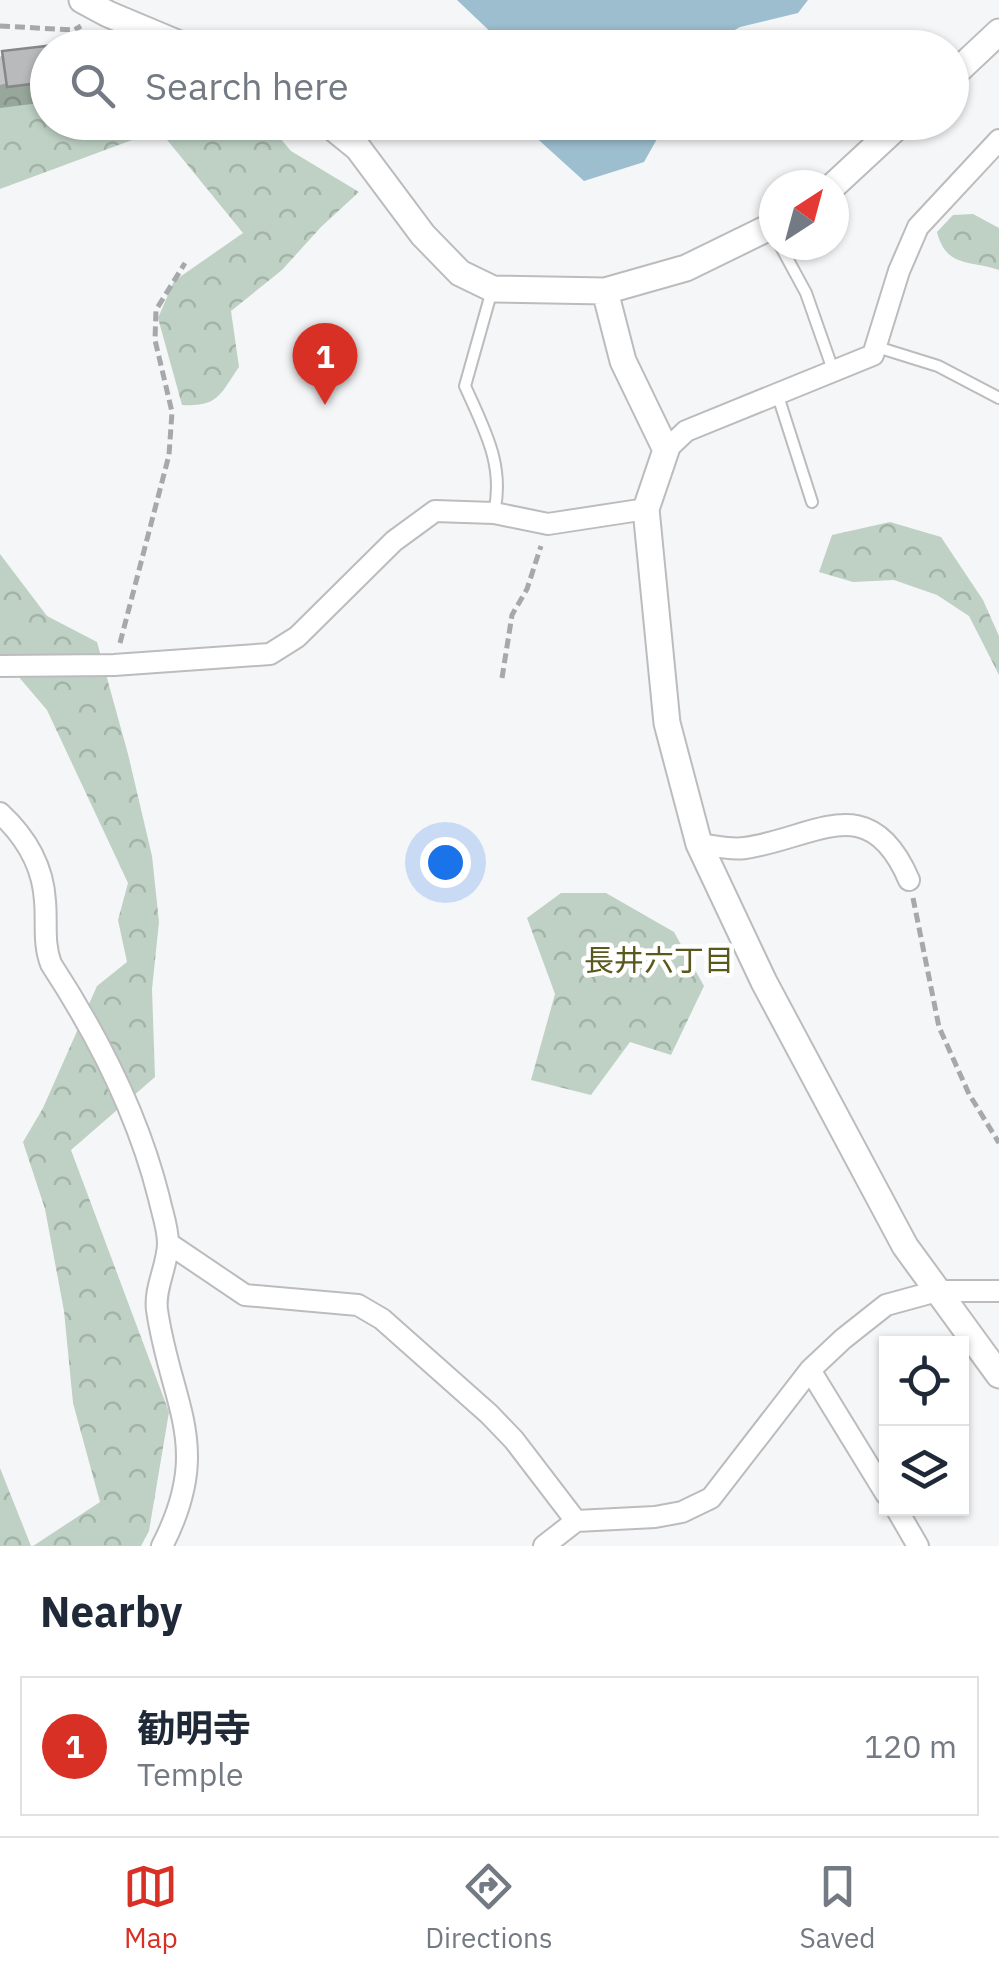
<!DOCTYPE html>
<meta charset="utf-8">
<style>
:root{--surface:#fff;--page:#f6f6f7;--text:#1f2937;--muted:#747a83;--line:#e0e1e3;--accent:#d93025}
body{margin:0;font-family:"IBM Plex Sans","Noto Sans JP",sans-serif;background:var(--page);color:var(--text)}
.controls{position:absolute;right:30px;bottom:30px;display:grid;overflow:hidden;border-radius:0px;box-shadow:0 2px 8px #0004}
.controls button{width:90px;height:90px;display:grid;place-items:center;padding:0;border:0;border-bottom:2px solid var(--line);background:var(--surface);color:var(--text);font:50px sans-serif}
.compass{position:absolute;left:759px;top:170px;width:90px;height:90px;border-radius:50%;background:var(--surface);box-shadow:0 2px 8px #0004;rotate:36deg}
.you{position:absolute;left:445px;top:862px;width:35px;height:35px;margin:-25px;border:8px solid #fff;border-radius:50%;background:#1a73e8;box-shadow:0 0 0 15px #1a73e833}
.badge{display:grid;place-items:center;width:65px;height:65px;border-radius:50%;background:var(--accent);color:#fff;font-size:32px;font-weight:700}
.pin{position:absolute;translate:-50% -82px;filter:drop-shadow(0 2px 5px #0008)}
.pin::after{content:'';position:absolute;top:52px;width:35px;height:30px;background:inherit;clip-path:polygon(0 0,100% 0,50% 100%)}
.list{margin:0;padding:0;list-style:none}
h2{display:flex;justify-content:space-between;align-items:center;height:130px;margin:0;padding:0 40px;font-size:42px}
h2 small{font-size:32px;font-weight:400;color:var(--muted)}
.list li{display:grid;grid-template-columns:65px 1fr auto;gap:30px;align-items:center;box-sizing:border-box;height:140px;margin:0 20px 20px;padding:0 20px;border:2px solid var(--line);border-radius:0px}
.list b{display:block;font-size:38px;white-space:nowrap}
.list p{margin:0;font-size:32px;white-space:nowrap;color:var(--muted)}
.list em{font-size:32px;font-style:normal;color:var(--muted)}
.icon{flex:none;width:55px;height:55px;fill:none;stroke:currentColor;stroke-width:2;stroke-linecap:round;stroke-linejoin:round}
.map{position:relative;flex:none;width:999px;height:1546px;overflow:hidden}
.search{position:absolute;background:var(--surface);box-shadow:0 2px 8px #0004;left:30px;right:30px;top:30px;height:110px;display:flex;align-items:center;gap:25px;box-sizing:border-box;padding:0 35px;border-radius:55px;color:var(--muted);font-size:38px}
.sheet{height:290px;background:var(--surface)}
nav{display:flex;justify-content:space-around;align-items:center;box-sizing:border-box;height:140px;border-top:2px solid var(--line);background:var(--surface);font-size:28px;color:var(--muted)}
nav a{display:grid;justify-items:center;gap:5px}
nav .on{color:var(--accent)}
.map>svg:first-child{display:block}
.forest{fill:url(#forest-crowns)}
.water{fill:#9dbecf}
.shadow{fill:#0003}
.building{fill:#b9babc;stroke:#868789;stroke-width:2.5}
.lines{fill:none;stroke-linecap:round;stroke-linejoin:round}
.service-casing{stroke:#bcbcbe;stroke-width:14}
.minor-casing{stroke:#bcbcbe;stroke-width:24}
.tertiary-casing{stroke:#bcbcbe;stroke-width:29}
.path{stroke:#a7a8aa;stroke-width:5;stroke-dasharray:10 5;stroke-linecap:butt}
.service{stroke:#fff;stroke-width:10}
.minor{stroke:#fff;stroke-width:20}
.tertiary{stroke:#fff;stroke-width:25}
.labels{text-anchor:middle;stroke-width:9;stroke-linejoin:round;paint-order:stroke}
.neighbourhood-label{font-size:30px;fill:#59591e;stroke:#fff}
</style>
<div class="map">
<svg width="999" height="1546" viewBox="0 0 999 1546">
<defs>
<pattern id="forest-crowns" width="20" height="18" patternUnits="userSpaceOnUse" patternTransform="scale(2.5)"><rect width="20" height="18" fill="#bed1c4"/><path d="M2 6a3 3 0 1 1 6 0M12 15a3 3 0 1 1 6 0" fill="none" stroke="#a3b3a8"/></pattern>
</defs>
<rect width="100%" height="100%" fill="#f5f6f8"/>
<path class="forest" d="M 47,73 L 48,122 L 267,123 L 291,151 L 359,192 L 321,227 L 282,270 L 231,311 L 239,367 C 220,394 219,407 182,405 L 158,318 L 174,281 L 243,233 L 159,130 L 0,189 L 0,85 Z
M 973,214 L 999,228 L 999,270 C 970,260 946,268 937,232 L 953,215 Z
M 890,522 L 941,537 L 983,600 L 999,636 L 999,675 L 969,616 L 937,595 L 894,580 L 853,582 L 819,572 L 832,535 Z
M 0,554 L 47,616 L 97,642 L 128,754 L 152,856 L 159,922 L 152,989 L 155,1077 L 71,1150 L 169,1412 L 149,1531 L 141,1546 L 33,1546 L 100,1502 L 73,1403 L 64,1311 L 45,1209 L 23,1142 L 43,1108 L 97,986 L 127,962 L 118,920 L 128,883 L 47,710 L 0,655 Z
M 561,893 L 606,893 L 674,932 L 704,986 L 671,1055 L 630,1042 L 591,1095 L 531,1080 L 555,994 L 527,918 Z
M 0,1468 L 31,1546 L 0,1546 Z"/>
<path class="water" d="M 457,0 L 808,0 L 798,13 L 740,27 L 704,47 L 490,48 L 497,38 Z
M 520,123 L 666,123 L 644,162 L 584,181 Z"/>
<path class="shadow" d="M 48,48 L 48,102 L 0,108 L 0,57 L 3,54 Z"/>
<path class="building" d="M 81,42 L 82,48 L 48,48 L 48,82 L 7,87 L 2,51 Z"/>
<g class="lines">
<g class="service-casing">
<path id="service" d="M 780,245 L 806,293 L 833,370
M 492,290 L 465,386 C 484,429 505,465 494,513
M 877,347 L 938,366 L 999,398
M 777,393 L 812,502"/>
</g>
<g class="minor-casing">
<path id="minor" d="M 666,450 L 686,431 L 873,355 L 899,271 L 918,227 L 999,140
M 0,666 L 114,665 L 270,654 L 297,637 L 394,541 L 435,511 L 494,513 L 548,524 L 646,509
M 0,813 C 26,837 43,866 45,901 C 47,923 43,943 51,964 C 98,1036 138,1114 159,1198 C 162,1212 168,1228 168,1243 C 168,1265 154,1288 157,1310 C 171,1406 214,1446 162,1546
M 699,844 C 713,846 730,850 745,848 C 815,838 869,787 909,880
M 168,1243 L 245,1295 L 358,1305 L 382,1319 L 489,1414 L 514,1440 L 576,1521
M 810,1370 L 886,1494
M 896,1508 L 918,1546
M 544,1546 L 576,1521 L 655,1517 L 682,1512 L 711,1498 L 810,1370 L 843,1339 L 886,1305 L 937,1291 L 999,1291"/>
</g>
<g class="tertiary-casing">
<path id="tertiary" d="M 82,0 L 108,14 L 189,48
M 952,76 L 999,32
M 326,122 L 358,148 L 423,235 L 460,273 L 493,289 L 605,291 L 686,268 L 774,225
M 834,185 L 902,122
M 605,291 L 623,361 L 666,450 L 646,509 L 667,723 L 699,844 L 764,982 L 905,1246 L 999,1375"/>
</g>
<path class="path" d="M 0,26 L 74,30 L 81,26
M 120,643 L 169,455 L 172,412 L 155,340 L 156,310 L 185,263
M 502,678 L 512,615 L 527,589 L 541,546
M 913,898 L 939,1027 L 969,1094 L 999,1143"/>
<use href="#service" class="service"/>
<use href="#minor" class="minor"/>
<use href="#tertiary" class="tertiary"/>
</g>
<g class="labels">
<g class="neighbourhood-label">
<text x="659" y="971">長井六丁目</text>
</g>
</g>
</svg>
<div class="controls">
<button><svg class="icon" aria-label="locate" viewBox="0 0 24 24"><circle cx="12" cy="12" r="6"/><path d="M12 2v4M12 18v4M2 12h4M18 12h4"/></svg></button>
<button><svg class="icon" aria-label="layers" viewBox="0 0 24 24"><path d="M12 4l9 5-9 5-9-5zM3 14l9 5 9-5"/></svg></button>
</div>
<svg class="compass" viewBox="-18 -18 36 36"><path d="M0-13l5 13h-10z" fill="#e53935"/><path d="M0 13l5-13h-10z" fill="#747a83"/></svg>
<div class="you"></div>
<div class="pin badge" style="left:325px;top:405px">1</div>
<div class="search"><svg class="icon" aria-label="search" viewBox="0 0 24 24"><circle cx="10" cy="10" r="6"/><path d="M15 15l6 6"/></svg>Search here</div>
</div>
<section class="sheet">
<h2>Nearby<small></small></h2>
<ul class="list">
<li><span class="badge">1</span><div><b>勧明寺</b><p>Temple</p></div><em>120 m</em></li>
</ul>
</section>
<nav>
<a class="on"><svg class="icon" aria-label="map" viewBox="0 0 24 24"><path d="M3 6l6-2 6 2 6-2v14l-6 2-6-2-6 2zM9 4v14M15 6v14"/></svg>Map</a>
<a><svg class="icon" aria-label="directions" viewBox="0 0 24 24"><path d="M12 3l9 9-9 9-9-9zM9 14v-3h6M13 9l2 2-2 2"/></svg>Directions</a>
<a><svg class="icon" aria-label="saved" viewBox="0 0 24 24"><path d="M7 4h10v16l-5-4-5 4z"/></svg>Saved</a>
</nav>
